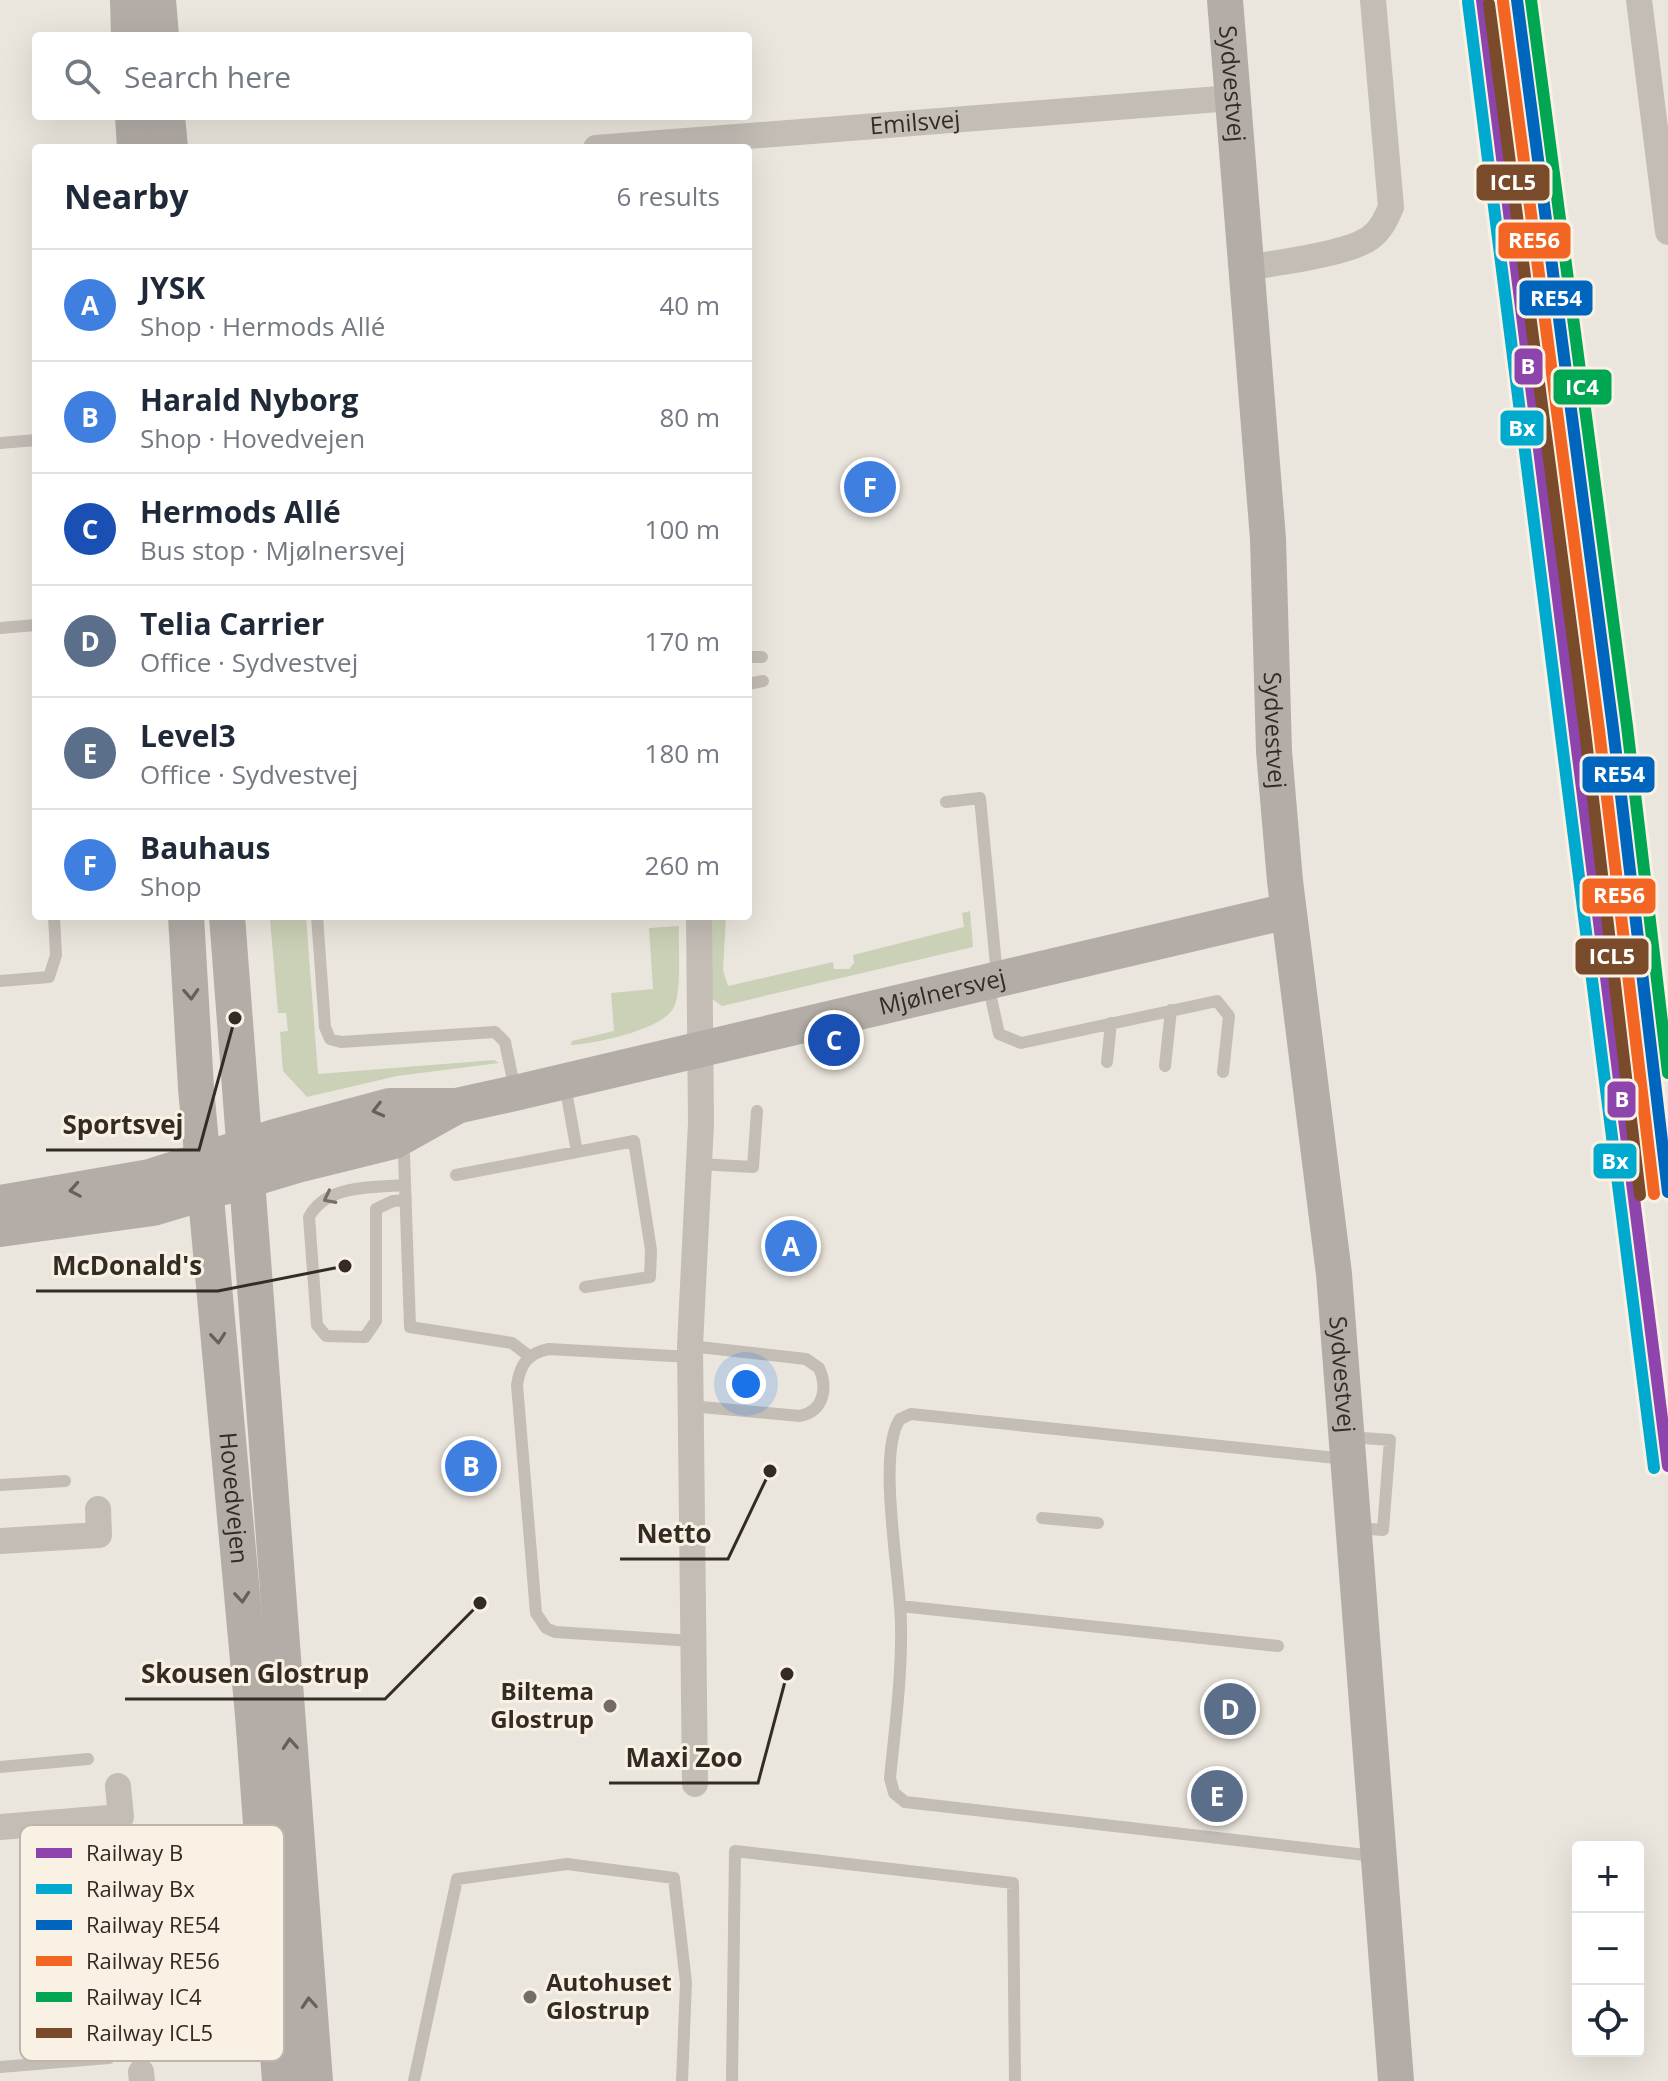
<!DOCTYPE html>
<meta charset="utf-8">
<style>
:root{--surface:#fff;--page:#f2f2f3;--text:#1f2937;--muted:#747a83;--line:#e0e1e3;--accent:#0f766e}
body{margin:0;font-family:"Open Sans",sans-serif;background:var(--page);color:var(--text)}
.controls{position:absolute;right:24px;bottom:24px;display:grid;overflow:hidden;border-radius:8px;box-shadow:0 8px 32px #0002}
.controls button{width:72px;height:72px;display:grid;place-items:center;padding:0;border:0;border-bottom:2px solid var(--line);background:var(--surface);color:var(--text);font:40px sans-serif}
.you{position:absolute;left:746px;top:1384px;width:28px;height:28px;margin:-20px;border:6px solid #fff;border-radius:50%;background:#1a73e8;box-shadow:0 0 0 12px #1a73e833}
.badge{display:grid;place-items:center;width:52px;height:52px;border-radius:50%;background:var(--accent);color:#fff;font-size:26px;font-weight:700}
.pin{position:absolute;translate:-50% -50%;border:4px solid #fff;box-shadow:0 2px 8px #0006}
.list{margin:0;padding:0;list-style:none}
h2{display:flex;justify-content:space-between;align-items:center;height:104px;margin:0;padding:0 32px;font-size:34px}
h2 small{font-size:26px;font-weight:400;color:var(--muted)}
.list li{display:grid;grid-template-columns:52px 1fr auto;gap:24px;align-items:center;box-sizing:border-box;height:112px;padding:0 32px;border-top:2px solid var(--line)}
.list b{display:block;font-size:30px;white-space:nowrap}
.list p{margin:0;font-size:26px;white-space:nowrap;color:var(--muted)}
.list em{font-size:26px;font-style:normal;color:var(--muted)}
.icon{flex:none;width:44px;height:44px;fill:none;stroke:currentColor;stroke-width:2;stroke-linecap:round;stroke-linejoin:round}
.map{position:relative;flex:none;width:1668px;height:2081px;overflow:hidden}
.search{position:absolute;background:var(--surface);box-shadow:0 8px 32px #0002;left:32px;top:32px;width:720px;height:88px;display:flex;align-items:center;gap:20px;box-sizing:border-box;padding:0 28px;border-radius:8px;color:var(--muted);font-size:30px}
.panel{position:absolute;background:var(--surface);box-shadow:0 8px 32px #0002;left:32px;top:144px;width:720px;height:776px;border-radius:8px}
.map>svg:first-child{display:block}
.grass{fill:#cad1b6}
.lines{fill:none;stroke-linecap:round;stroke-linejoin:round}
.lane{stroke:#c4bdb6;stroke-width:12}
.street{stroke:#c4bdb6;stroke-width:26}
.secondary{stroke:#b4ada7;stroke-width:36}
.rail-1-casing{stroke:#f9f1e3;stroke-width:18}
.rail-2-casing{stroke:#f9f1e3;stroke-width:18}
.rail-3-casing{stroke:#f9f1e3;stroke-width:18}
.rail-4-casing{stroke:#f9f1e3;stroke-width:18}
.rail-5-casing{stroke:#f9f1e3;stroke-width:18}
.rail-6-casing{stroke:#f9f1e3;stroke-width:18}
.rail-1{stroke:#8e44ad;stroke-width:12}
.rail-2{stroke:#00a9ce;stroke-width:12}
.rail-3{stroke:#0065bd;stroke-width:12}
.rail-4{stroke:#f26522;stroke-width:12}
.rail-5{stroke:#00a651;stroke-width:12}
.rail-6{stroke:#7a4b2a;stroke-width:12}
.oneway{stroke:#675f59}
.oneway2{stroke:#756d66}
.poi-dot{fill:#746c65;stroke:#f9f1e3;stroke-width:3}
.labels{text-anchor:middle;stroke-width:6;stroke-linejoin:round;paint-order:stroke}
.street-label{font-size:24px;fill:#342b25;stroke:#f9f1e3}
.poi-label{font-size:24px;font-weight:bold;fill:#342b25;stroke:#f9f1e3;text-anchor:end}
.key{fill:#f9f1e3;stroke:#beb6aa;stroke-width:2}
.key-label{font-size:22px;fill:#342b25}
.leader{fill:none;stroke:#342b25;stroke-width:3}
.callout-dot{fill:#342b25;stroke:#f9f1e3;stroke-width:3}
.callout-label{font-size:26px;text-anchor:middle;font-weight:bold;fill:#342b25;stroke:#f9f1e3;stroke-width:6;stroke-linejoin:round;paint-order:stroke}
.line-badge{stroke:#f9f1e3;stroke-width:3}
.badge-label{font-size:22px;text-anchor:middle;font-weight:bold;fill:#fff}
</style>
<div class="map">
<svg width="1668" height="2081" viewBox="0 0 1668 2081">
<rect width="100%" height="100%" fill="#ebe6dd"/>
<path class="grass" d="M 970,911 L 973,947 L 722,1006 L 708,996 L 712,916 L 726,916 L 723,970 L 728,986 L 833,962 L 834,969 L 849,969 L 854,963 L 853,955 L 964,927 L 962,913 Z
M 306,917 L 318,1074 L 494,1060 L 499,1063 L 397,1076 L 307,1097 L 283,1071 L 280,1032 L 288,1031 L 286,1013 L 278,1013 L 270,919 Z
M 679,926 C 678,945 682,991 674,1007 C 663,1030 594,1044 571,1045 L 572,1041 L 614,1031 L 611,993 L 653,989 L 649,928 Z"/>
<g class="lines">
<path class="lane" d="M 0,443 L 36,440
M 0,628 L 36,625
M 748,657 L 762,657
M 748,684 L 763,681
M 946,802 L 980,798 L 997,976
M 317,916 L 325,1027 L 330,1039 L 341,1042 L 495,1032 L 505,1042 L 515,1090
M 0,981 L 49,977 L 56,955 L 54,916
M 988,984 L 999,1034 L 1021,1043 L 1217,1001 L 1229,1016 L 1223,1072
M 1107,1062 L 1111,1023
M 1165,1066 L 1171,1010
M 565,1085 L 577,1152
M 396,1145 L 404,1155 L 410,1327 L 512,1343 L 529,1356
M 699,1164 L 753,1167 L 757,1111
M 456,1175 L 634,1141 L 651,1250 L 650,1277 L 585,1287
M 405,1185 C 372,1188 327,1184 309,1217 L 317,1325 L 326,1336 L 365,1337 L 376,1321 L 376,1209 L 393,1201 L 406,1200
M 690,1346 L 806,1359 L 819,1368 C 828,1388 824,1411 800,1416 L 690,1406
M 690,1357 L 549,1349 C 528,1353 520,1364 517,1385 L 536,1613 L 546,1628 L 555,1632 L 693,1641
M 1349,1437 L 1390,1440 L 1383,1530 L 1357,1528
M 1346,1459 L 911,1414 L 900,1419 C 876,1453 901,1580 901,1625 C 902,1676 895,1727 890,1778 L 894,1793 L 905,1802 L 1374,1856
M 0,1485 L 65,1481
M 1042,1518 L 1098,1523
M 900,1606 L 1278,1646
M 0,1767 L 88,1759
M 0,2067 L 109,2058
M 414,2081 L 457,1879 L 567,1864 L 674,1878 L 686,1983 L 682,2081
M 732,2081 L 735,1851 L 1013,1883 L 1015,2081"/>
<g class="street">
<path d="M 1639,0 L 1668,232"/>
<path id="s1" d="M 596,148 L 1232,98"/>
<path d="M 1246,268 C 1275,263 1348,254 1370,238 C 1381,230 1386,219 1391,207 L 1373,0"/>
<path d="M 0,1541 L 99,1535 L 98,1509"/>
<path d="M 695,1784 L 690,1346 L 701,1123 L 699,916"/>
<path d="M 0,1827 L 121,1817 L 118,1786"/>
<path d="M 141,2072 L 142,2081"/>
</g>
<g class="secondary">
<path d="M 128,0 L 129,36"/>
<path d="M 158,0 L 161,36"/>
<path id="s2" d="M 1225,0 L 1268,539 L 1274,751 L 1285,881 L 1334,1274 L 1396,2081"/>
<path d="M 133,116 L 135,148"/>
<path d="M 167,116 L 170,148"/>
<path id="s3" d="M 186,916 L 196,1088 L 253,1715 L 280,2081"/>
<path d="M 227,916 L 315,2081"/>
<path id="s4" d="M 0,1203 L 150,1177 L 275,1137 L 390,1106 L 456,1106 L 515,1093 L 1288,911"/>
<path d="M 0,1229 L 153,1208 L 297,1165 L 394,1141 L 455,1107"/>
</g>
<g class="rail-1-casing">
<path id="rail-1" d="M 1482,0 L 1668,1466"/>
</g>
<g class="rail-2-casing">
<path id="rail-2" d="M 1468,2 L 1654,1468"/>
</g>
<g class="rail-3-casing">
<path id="rail-3" d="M 1517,0 L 1613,728 L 1668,1192"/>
</g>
<g class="rail-4-casing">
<path id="rail-4" d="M 1503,2 L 1599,730 L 1654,1194"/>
</g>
<g class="rail-5-casing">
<path id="rail-5" d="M 1531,0 L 1627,726 L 1668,1073"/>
</g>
<g class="rail-6-casing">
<path id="rail-6" d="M 1489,4 L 1585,731 L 1640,1195"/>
</g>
<use href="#rail-1" class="rail-1"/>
<use href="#rail-2" class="rail-2"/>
<use href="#rail-3" class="rail-3"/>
<use href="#rail-4" class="rail-4"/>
<use href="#rail-5" class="rail-5"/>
<use href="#rail-6" class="rail-6"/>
</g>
<defs><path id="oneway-chevron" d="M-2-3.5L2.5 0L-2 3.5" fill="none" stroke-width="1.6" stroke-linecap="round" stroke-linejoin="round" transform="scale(2)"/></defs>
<g class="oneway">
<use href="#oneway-chevron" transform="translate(191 994) rotate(87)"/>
<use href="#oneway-chevron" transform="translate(378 1110) rotate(166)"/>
<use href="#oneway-chevron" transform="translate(75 1190) rotate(170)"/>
<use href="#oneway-chevron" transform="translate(218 1338) rotate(85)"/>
<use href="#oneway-chevron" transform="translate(242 1597) rotate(85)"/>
<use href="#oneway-chevron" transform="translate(290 1744) rotate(-94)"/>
<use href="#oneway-chevron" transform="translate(309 2003) rotate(-94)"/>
</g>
<use class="oneway2" href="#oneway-chevron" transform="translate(329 1198) rotate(153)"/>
<g class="poi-dot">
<circle cx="610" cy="1706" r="8"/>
<circle cx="530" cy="1997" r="8"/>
</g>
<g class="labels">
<g class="street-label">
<text dy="8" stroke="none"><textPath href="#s2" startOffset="84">Sydvestvej</textPath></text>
<text dy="8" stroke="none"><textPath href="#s1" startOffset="320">Emilsvej</textPath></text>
<text dy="8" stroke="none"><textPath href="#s2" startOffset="732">Sydvestvej</textPath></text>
<text dy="8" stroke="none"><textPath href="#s4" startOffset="968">Mjølnersvej</textPath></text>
<text dy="8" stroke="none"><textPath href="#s2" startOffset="1380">Sydvestvej</textPath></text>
<text dy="8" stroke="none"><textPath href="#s3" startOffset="584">Hovedvejen</textPath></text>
</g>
<g class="poi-label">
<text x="594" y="1700">Biltema<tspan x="594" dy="28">Glostrup</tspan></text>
<text x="546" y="1991" text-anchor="start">Autohuset<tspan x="546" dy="28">Glostrup</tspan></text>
</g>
</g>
<rect x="20" y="1825" width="264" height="236" rx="12" class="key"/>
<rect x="36" y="1848" width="36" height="10" fill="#8e44ad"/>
<rect x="36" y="1884" width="36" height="10" fill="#00a9ce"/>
<rect x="36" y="1920" width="36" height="10" fill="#0065bd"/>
<rect x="36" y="1956" width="36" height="10" fill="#f26522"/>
<rect x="36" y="1992" width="36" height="10" fill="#00a651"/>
<rect x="36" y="2028" width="36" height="10" fill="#7a4b2a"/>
<g class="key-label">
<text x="86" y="1861">Railway B</text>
<text x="86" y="1897">Railway Bx</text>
<text x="86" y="1933">Railway RE54</text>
<text x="86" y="1969">Railway RE56</text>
<text x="86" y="2005">Railway IC4</text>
<text x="86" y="2041">Railway ICL5</text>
</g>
<path class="leader" d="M235 1018L199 1150H46M345 1266L218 1291H36M770 1471L728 1559H620M480 1603L385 1699H125M787 1674L758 1783H609"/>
<g class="callout-dot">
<circle cx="235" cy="1018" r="8"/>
<circle cx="345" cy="1266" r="8"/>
<circle cx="770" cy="1471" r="8"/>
<circle cx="480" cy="1603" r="8"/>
<circle cx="787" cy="1674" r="8"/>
</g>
<g class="callout-label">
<text x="123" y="1134">Sportsvej</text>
<text x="127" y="1275">McDonald's</text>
<text x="674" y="1543">Netto</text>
<text x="255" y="1683">Skousen Glostrup</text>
<text x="684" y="1767">Maxi Zoo</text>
</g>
<g class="line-badge">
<rect x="1475" y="163" width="76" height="39" rx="8" fill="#7a4b2a"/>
<rect x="1497" y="221" width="75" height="39" rx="8" fill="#f26522"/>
<rect x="1518" y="279" width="76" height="38" rx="8" fill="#0065bd"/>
<rect x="1513" y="347" width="31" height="39" rx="8" fill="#8e44ad"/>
<rect x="1552" y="368" width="61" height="38" rx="8" fill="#00a651"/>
<rect x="1499" y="409" width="46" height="38" rx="8" fill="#00a9ce"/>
<rect x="1581" y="755" width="75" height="39" rx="8" fill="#0065bd"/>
<rect x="1581" y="877" width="76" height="38" rx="8" fill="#f26522"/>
<rect x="1574" y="937" width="76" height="39" rx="8" fill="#7a4b2a"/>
<rect x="1606" y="1080" width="31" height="39" rx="8" fill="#8e44ad"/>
<rect x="1592" y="1142" width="46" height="38" rx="8" fill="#00a9ce"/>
</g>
<g class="badge-label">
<text x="1513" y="190">ICL5</text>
<text x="1534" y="248">RE56</text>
<text x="1556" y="306">RE54</text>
<text x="1528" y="374">B</text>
<text x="1582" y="395">IC4</text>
<text x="1522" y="436">Bx</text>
<text x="1619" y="782">RE54</text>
<text x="1619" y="903">RE56</text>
<text x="1612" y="964">ICL5</text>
<text x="1622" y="1107">B</text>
<text x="1615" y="1169">Bx</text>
</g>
</svg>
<div class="controls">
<button>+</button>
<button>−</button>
<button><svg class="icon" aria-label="locate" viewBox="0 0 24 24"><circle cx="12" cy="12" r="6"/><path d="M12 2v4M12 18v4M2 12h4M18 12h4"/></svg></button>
</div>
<div class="you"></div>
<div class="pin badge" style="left:791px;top:1246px;background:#3f7fe0">A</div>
<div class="pin badge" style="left:471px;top:1466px;background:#3f7fe0">B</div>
<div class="pin badge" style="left:834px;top:1040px;background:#1a4fb4">C</div>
<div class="pin badge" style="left:1230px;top:1709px;background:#5c6f8a">D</div>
<div class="pin badge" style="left:1217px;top:1796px;background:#5c6f8a">E</div>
<div class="pin badge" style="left:870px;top:487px;background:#3f7fe0">F</div>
<div class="search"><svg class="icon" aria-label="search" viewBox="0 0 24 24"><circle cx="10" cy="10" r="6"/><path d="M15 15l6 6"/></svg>Search here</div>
<section class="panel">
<h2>Nearby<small>6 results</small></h2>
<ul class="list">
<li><span class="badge" style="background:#3f7fe0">A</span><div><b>JYSK</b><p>Shop · Hermods Allé</p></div><em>40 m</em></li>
<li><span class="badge" style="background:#3f7fe0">B</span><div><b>Harald Nyborg</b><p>Shop · Hovedvejen</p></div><em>80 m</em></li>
<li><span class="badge" style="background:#1a4fb4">C</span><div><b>Hermods Allé</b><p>Bus stop · Mjølnersvej</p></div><em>100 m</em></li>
<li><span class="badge" style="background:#5c6f8a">D</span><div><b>Telia Carrier</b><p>Office · Sydvestvej</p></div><em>170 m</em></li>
<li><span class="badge" style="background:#5c6f8a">E</span><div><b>Level3</b><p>Office · Sydvestvej</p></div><em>180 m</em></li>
<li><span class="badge" style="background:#3f7fe0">F</span><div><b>Bauhaus</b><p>Shop</p></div><em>260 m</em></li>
</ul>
</section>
</div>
